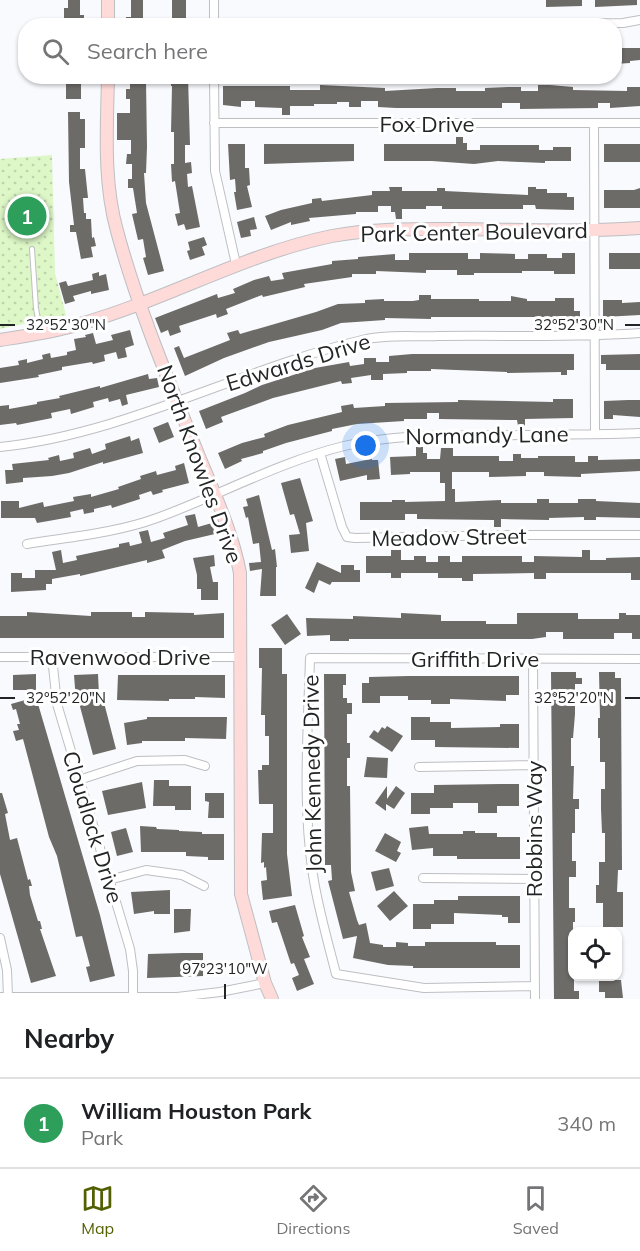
<!DOCTYPE html>
<meta charset="utf-8">
<style>
:root{--surface:#fff;--page:#f2f2f2;--text:#202124;--muted:#757577;--line:#e0e0e0;--accent:#536001}
body{margin:0;font-family:Mulish,sans-serif;background:var(--page);color:var(--text)}
.controls{position:absolute;right:18px;bottom:18px;display:grid;overflow:hidden;border-radius:12px;box-shadow:0 2px 4px #0004}
.controls button{width:54px;height:54px;display:grid;place-items:center;padding:0;border:0;border-bottom:2px solid var(--line);background:var(--surface);color:var(--text);font:30px sans-serif}
.you{position:absolute;left:366px;top:446px;width:21px;height:21px;margin:-15px;border:4px solid #fff;border-radius:50%;background:#1a73e8;box-shadow:0 0 0 9px #1a73e833}
.badge{display:grid;place-items:center;width:39px;height:39px;border-radius:50%;background:var(--accent);color:#fff;font-size:20px;font-weight:700}
.pin{position:absolute;translate:-50% -50%;border:3px solid #fff;box-shadow:0 2px 6px #0006}
.list{margin:0;padding:0;list-style:none}
h2{display:flex;justify-content:space-between;align-items:center;height:78px;margin:0;padding:0 24px;font-size:26px}
h2 small{font-size:20px;font-weight:400;color:var(--muted)}
.list li{display:grid;grid-template-columns:39px 1fr auto;gap:18px;align-items:center;box-sizing:border-box;height:90px;padding:0 24px;border-top:2px solid var(--line)}
.list b{display:block;font-size:22px;white-space:nowrap}
.list p{margin:0;font-size:20px;white-space:nowrap;color:var(--muted)}
.list em{font-size:20px;font-style:normal;color:var(--muted)}
.icon{flex:none;width:33px;height:33px;fill:none;stroke:currentColor;stroke-width:2;stroke-linecap:round;stroke-linejoin:round}
.map{position:relative;flex:none;width:640px;height:999px;overflow:hidden}
.search{position:absolute;background:var(--surface);box-shadow:0 2px 4px #0004;left:18px;right:18px;top:18px;height:66px;display:flex;align-items:center;gap:15px;box-sizing:border-box;padding:0 21px;border-radius:24px;color:var(--muted);font-size:22px}
.sheet{height:168px;background:var(--surface)}
nav{display:flex;justify-content:space-around;align-items:center;box-sizing:border-box;height:84px;border-top:2px solid var(--line);background:var(--surface);font-size:16px;color:var(--muted)}
nav a{display:grid;justify-items:center;gap:3px}
nav .on{color:var(--accent)}
.map>svg:first-child{display:block}
.green{fill:url(#green-dots)}
.building{fill:#6d6b68}
.lines{fill:none;stroke-linecap:round;stroke-linejoin:round}
.lane-casing{stroke:#bebfc3;stroke-width:6}
.street-casing{stroke:#bebfc3;stroke-width:10}
.secondary-casing{stroke:#bebfc3;stroke-width:14}
.lane{stroke:#fff;stroke-width:4}
.street{stroke:#fff;stroke-width:8}
.secondary{stroke:#fedad9;stroke-width:12}
.ticks{fill:none;stroke:#232425;stroke-width:2}
.labels{text-anchor:middle;stroke-width:6;stroke-linejoin:round;paint-order:stroke}
.street-label{font-size:22px;fill:#232425;stroke:#fff}
.ticks-label{font-size:15px;text-anchor:middle;fill:#232425;stroke:#fff;stroke-width:6;stroke-linejoin:round;paint-order:stroke}
</style>
<div class="map">
<svg width="640" height="999" viewBox="0 0 640 999">
<defs>
<pattern id="green-dots" width="8" height="8" patternUnits="userSpaceOnUse" patternTransform="scale(1.5)"><rect width="8" height="8" fill="#ddf7c7"/><path d="M2 2h.1M6 6h.1" fill="none" stroke="#bdd4ab" stroke-width="1.8" stroke-linecap="round"/></pattern>
</defs>
<rect width="100%" height="100%" fill="#f8fafe"/>
<path class="green" d="M 52,155 L 55,273 L 66,315 L 0,329 L 0,159 Z"/>
<path class="building" d="M 68,0 L 80,0 L 80,15 L 84,15 L 84,26 L 64,26 L 64,8 L 68,8 Z
M 131,0 L 143,0 L 143,26 L 126,26 L 126,17 L 131,17 Z
M 172,0 L 186,0 L 186,26 L 172,26 Z
M 546,0 L 582,0 L 582,6 L 546,7 Z
M 595,0 L 637,0 L 637,5 L 595,7 Z
M 615,35 L 621,35 L 621,48 L 640,48 L 640,60 L 630,61 L 630,63 L 615,64 Z
M 171,76 L 188,76 L 190,145 L 185,145 L 185,163 L 191,162 L 192,173 L 187,174 L 188,187 L 192,186 L 200,227 L 186,230 L 184,224 L 178,226 L 175,214 L 180,213 L 175,181 L 172,182 L 171,164 L 174,164 L 174,132 L 171,132 L 172,86 L 171,86 Z
M 66,81 L 81,81 L 81,99 L 66,99 Z
M 130,81 L 146,81 L 147,147 L 146,173 L 144,173 L 146,203 L 164,271 L 148,275 L 143,258 L 146,257 L 143,239 L 138,240 L 132,214 L 137,213 L 133,188 L 128,188 L 128,179 L 132,179 L 132,164 L 126,164 L 127,154 L 131,154 L 131,140 L 117,140 L 117,113 L 130,113 L 130,99 L 126,99 L 126,89 L 130,89 Z
M 320,85 L 385,88 L 385,91 L 437,88 L 456,88 L 456,91 L 485,91 L 485,88 L 508,87 L 521,87 L 521,91 L 538,91 L 538,85 L 550,85 L 573,87 L 573,90 L 627,91 L 627,87 L 640,87 L 640,106 L 610,108 L 610,103 L 598,103 L 598,108 L 520,109 L 520,103 L 502,103 L 502,108 L 396,108 L 378,107 L 378,101 L 361,101 L 361,107 L 349,107 L 349,102 L 337,102 L 337,104 L 314,104 L 314,106 L 290,106 L 290,115 L 282,115 L 282,108 L 255,107 L 255,101 L 241,101 L 241,107 L 223,105 L 223,86 L 290,86 L 290,90 L 320,90 Z
M 68,112 L 80,112 L 80,119 L 85,119 L 85,148 L 80,148 L 80,169 L 85,169 L 88,198 L 83,198 L 84,213 L 86,213 L 86,219 L 91,219 L 92,238 L 94,237 L 96,246 L 91,247 L 93,257 L 81,259 L 76,232 L 70,232 L 70,225 L 74,225 L 69,182 Z
M 456,137 L 463,137 L 463,143 L 467,143 L 467,150 L 480,150 L 480,145 L 539,145 L 539,150 L 553,150 L 553,147 L 571,147 L 571,161 L 545,161 L 545,163 L 498,161 L 474,164 L 432,161 L 384,161 L 384,144 L 456,144 Z
M 228,144 L 245,144 L 245,168 L 249,168 L 250,185 L 247,186 L 252,207 L 237,210 L 234,192 L 236,192 L 235,179 L 230,180 Z
M 264,144 L 354,144 L 354,161 L 264,164 Z
M 604,144 L 640,144 L 640,162 L 604,162 Z
M 389,187 L 402,187 L 402,191 L 437,191 L 437,188 L 445,188 L 445,191 L 528,195 L 528,187 L 536,187 L 536,189 L 547,189 L 547,193 L 567,193 L 567,197 L 574,197 L 574,210 L 536,209 L 535,205 L 523,205 L 523,209 L 442,209 L 442,206 L 426,206 L 426,209 L 402,209 L 402,219 L 396,219 L 395,212 L 391,212 L 391,206 L 378,206 L 378,212 L 356,212 L 356,214 L 309,218 L 310,221 L 291,225 L 291,222 L 271,230 L 265,216 L 281,210 L 312,203 L 312,199 L 321,198 L 322,201 L 372,195 L 372,191 L 390,191 Z
M 640,188 L 640,208 L 604,208 L 604,190 L 634,190 Z
M 254,217 L 257,229 L 250,230 L 251,236 L 241,238 L 237,222 Z
M 204,237 L 207,245 L 202,247 L 205,255 L 190,260 L 187,251 L 190,250 L 188,242 Z
M 409,253 L 468,253 L 468,259 L 480,259 L 480,253 L 515,254 L 515,259 L 528,259 L 528,254 L 547,254 L 547,258 L 562,258 L 562,253 L 575,253 L 575,274 L 554,274 L 554,271 L 522,271 L 522,273 L 474,273 L 474,275 L 457,275 L 457,270 L 426,270 L 426,273 L 376,271 L 376,274 L 352,274 L 352,277 L 304,284 L 305,287 L 280,293 L 263,297 L 262,295 L 226,309 L 228,314 L 217,318 L 216,314 L 179,326 L 181,332 L 170,336 L 168,330 L 161,333 L 155,318 L 217,294 L 218,298 L 235,293 L 233,289 L 254,280 L 269,276 L 271,281 L 284,279 L 282,273 L 332,264 L 332,261 L 358,259 L 358,257 L 395,254 L 395,260 L 409,260 Z
M 609,253 L 640,253 L 640,269 L 609,269 Z
M 99,272 L 99,276 L 106,274 L 109,290 L 91,294 L 91,291 L 73,296 L 75,301 L 65,304 L 59,283 L 66,281 L 68,286 L 93,280 L 92,274 Z
M 419,295 L 431,295 L 431,299 L 479,299 L 479,301 L 511,301 L 511,296 L 527,299 L 527,301 L 555,301 L 555,298 L 574,298 L 574,311 L 580,311 L 580,317 L 431,317 L 431,319 L 385,318 L 385,320 L 341,323 L 322,330 L 269,342 L 224,358 L 185,376 L 174,348 L 179,346 L 184,358 L 230,340 L 227,333 L 238,330 L 240,334 L 316,312 L 338,304 L 365,303 L 365,300 L 384,299 L 384,301 L 413,301 L 419,300 Z
M 603,300 L 622,300 L 622,303 L 640,302 L 640,315 L 603,317 Z
M 130,330 L 134,345 L 125,348 L 127,357 L 118,359 L 116,352 L 104,355 L 105,361 L 93,364 L 92,362 L 62,367 L 62,370 L 38,375 L 39,377 L 0,383 L 0,368 L 19,365 L 18,361 L 27,359 L 27,363 L 43,359 L 42,355 L 50,353 L 51,358 L 67,355 L 67,352 L 76,350 L 74,339 L 86,337 L 85,335 L 93,333 L 96,344 L 113,340 L 111,335 Z
M 412,354 L 574,354 L 574,370 L 567,370 L 567,375 L 561,375 L 561,372 L 507,373 L 507,372 L 431,369 L 431,371 L 407,371 L 407,373 L 383,374 L 383,380 L 371,380 L 371,375 L 351,378 L 352,383 L 342,384 L 341,381 L 273,398 L 221,417 L 223,422 L 206,429 L 199,411 L 245,393 L 262,385 L 315,368 L 349,362 L 350,366 L 364,364 L 364,358 L 376,358 L 376,362 L 389,362 L 389,356 Z
M 640,354 L 640,370 L 606,370 L 606,364 L 601,364 L 601,355 Z
M 148,374 L 149,379 L 157,378 L 159,387 L 126,395 L 128,404 L 122,406 L 120,399 L 109,402 L 108,398 L 93,402 L 94,407 L 71,414 L 70,409 L 51,413 L 52,418 L 17,425 L 16,423 L 0,425 L 0,406 L 9,405 L 9,409 L 37,404 L 37,402 L 60,398 L 59,396 L 100,386 L 100,388 Z
M 553,399 L 573,399 L 573,418 L 525,419 L 525,426 L 518,426 L 517,420 L 439,419 L 439,413 L 427,413 L 427,419 L 404,419 L 404,421 L 357,424 L 332,429 L 332,431 L 286,443 L 263,451 L 263,453 L 241,459 L 242,461 L 225,469 L 218,453 L 242,443 L 265,437 L 264,434 L 288,425 L 342,412 L 341,406 L 353,404 L 354,408 L 385,406 L 385,403 L 458,402 L 458,400 L 553,402 Z
M 628,400 L 640,400 L 640,417 L 613,415 L 613,419 L 604,419 L 604,401 Z
M 168,422 L 174,437 L 159,443 L 153,428 Z
M 130,436 L 131,441 L 139,438 L 143,453 L 103,464 L 103,462 L 69,473 L 52,476 L 23,478 L 23,482 L 6,484 L 5,470 L 13,470 L 12,464 L 49,460 L 48,458 L 59,455 L 60,461 L 74,458 L 73,453 L 90,448 L 92,454 L 106,449 L 105,444 Z
M 416,447 L 423,447 L 423,453 L 427,453 L 427,459 L 440,459 L 441,448 L 453,448 L 453,456 L 499,456 L 499,461 L 513,461 L 513,454 L 521,454 L 521,458 L 538,458 L 538,456 L 575,456 L 575,462 L 588,462 L 588,456 L 598,456 L 598,460 L 640,459 L 640,471 L 581,474 L 581,477 L 544,476 L 544,472 L 526,472 L 526,476 L 489,477 L 489,472 L 452,472 L 452,489 L 455,489 L 455,502 L 501,500 L 501,503 L 537,503 L 537,499 L 549,499 L 549,503 L 578,503 L 578,499 L 596,499 L 596,501 L 640,503 L 640,518 L 596,517 L 596,520 L 584,520 L 584,517 L 549,518 L 549,520 L 501,519 L 501,527 L 494,527 L 494,520 L 417,519 L 417,514 L 405,514 L 405,520 L 360,520 L 360,502 L 392,502 L 392,500 L 405,500 L 405,502 L 445,501 L 445,483 L 440,483 L 440,472 L 410,472 L 410,474 L 391,475 L 390,457 L 416,456 Z
M 365,454 L 371,454 L 372,460 L 378,460 L 380,479 L 367,480 L 367,475 L 340,481 L 335,459 L 345,457 L 346,464 L 366,460 Z
M 184,463 L 189,483 L 162,490 L 163,492 L 153,495 L 151,491 L 139,495 L 140,499 L 112,508 L 111,505 L 94,509 L 94,512 L 84,514 L 83,509 L 70,512 L 71,517 L 37,523 L 35,518 L 1,518 L 1,501 L 19,501 L 19,508 L 43,502 L 44,507 L 74,501 L 73,497 L 91,494 L 91,497 L 119,489 L 118,487 L 141,479 L 140,476 L 156,471 L 157,475 L 176,470 L 175,466 Z
M 300,478 L 313,521 L 306,523 L 309,551 L 291,553 L 289,535 L 300,534 L 294,514 L 290,515 L 281,483 Z
M 259,495 L 272,550 L 275,549 L 277,567 L 276,567 L 276,596 L 260,596 L 262,569 L 250,571 L 249,563 L 261,562 L 259,543 L 253,544 L 248,517 L 246,518 L 243,507 L 248,506 L 246,499 Z
M 195,514 L 198,527 L 212,523 L 215,534 L 185,541 L 162,550 L 165,558 L 147,563 L 147,560 L 80,576 L 80,574 L 52,579 L 52,584 L 46,584 L 46,590 L 11,592 L 11,573 L 22,573 L 22,578 L 35,578 L 35,570 L 56,570 L 52,552 L 61,550 L 63,563 L 77,560 L 76,556 L 119,547 L 119,544 L 129,542 L 130,546 L 142,543 L 139,532 L 148,530 L 151,542 L 165,538 L 163,533 L 188,525 L 185,516 Z
M 391,550 L 401,550 L 401,560 L 414,560 L 414,556 L 426,556 L 426,562 L 438,562 L 438,556 L 450,556 L 450,562 L 462,562 L 462,556 L 522,556 L 522,562 L 534,562 L 534,556 L 582,557 L 582,550 L 590,550 L 590,560 L 606,560 L 606,558 L 640,557 L 640,580 L 631,580 L 631,573 L 546,573 L 546,579 L 534,579 L 534,573 L 473,574 L 473,581 L 462,581 L 462,578 L 438,578 L 438,573 L 401,573 L 401,578 L 391,578 L 391,573 L 366,573 L 366,556 L 391,556 Z
M 214,555 L 215,566 L 210,567 L 213,582 L 218,582 L 218,600 L 201,600 L 201,589 L 197,589 L 197,575 L 193,558 Z
M 317,562 L 341,573 L 341,565 L 354,565 L 354,570 L 360,570 L 360,582 L 332,582 L 330,585 L 319,580 L 314,593 L 305,588 Z
M 27,612 L 91,616 L 91,612 L 132,612 L 132,617 L 145,617 L 145,612 L 194,613 L 194,615 L 224,613 L 224,638 L 0,638 L 0,616 L 27,616 Z
M 401,613 L 441,615 L 441,621 L 486,621 L 486,624 L 517,624 L 517,613 L 578,613 L 578,619 L 619,619 L 619,613 L 626,613 L 626,615 L 640,615 L 640,639 L 632,639 L 632,633 L 614,633 L 614,639 L 563,639 L 563,632 L 546,632 L 546,637 L 532,639 L 349,639 L 349,641 L 330,641 L 330,635 L 307,636 L 306,618 L 353,619 L 353,616 L 401,618 Z
M 287,614 L 301,634 L 285,645 L 271,625 Z
M 259,648 L 282,648 L 282,674 L 287,674 L 287,854 L 292,896 L 263,900 L 261,881 L 267,880 L 266,867 L 264,868 L 264,862 L 261,863 L 262,833 L 273,833 L 273,804 L 259,804 L 258,770 L 262,770 L 262,765 L 269,765 L 269,736 L 265,736 L 265,715 L 261,715 L 262,668 L 259,668 Z
M 551,672 L 576,672 L 576,678 L 582,678 L 582,684 L 575,684 L 575,714 L 573,738 L 571,738 L 571,766 L 574,766 L 573,799 L 579,799 L 579,809 L 575,809 L 575,833 L 572,833 L 572,861 L 576,861 L 576,877 L 569,877 L 569,908 L 575,908 L 575,922 L 573,922 L 573,979 L 574,979 L 574,991 L 579,991 L 579,999 L 554,999 Z
M 599,672 L 615,672 L 615,678 L 621,678 L 622,870 L 618,870 L 617,892 L 623,892 L 623,927 L 603,927 L 603,903 L 596,903 L 596,885 L 599,885 L 599,862 L 605,862 L 605,833 L 602,833 L 601,809 L 601,789 L 605,789 L 605,762 L 600,762 L 600,738 L 598,738 L 598,718 L 600,718 Z
M 36,674 L 36,690 L 13,690 L 13,675 Z
M 98,674 L 99,695 L 102,695 L 116,749 L 93,755 L 75,688 L 74,675 Z
M 324,674 L 346,674 L 346,685 L 343,685 L 343,698 L 347,698 L 347,703 L 352,703 L 352,714 L 347,714 L 347,743 L 350,743 L 350,758 L 347,758 L 347,786 L 350,786 L 351,872 L 355,891 L 349,892 L 357,920 L 359,925 L 366,923 L 370,943 L 383,945 L 383,947 L 396,947 L 396,942 L 408,943 L 408,946 L 425,946 L 425,942 L 496,942 L 496,945 L 520,945 L 520,968 L 413,968 L 413,966 L 388,965 L 353,958 L 357,936 L 343,939 L 328,881 L 332,880 L 331,865 L 325,865 Z
M 118,675 L 225,675 L 225,698 L 195,697 L 195,699 L 169,699 L 169,701 L 117,700 Z
M 408,676 L 519,676 L 519,695 L 506,695 L 506,701 L 450,699 L 450,704 L 431,704 L 431,700 L 408,700 L 408,696 L 380,696 L 380,703 L 362,703 L 362,683 L 369,683 L 369,677 Z
M 36,697 L 100,915 L 115,976 L 90,982 L 86,967 L 90,966 L 82,936 L 76,937 L 57,856 L 49,837 L 23,739 L 16,741 L 13,731 L 19,730 L 17,724 L 20,724 L 16,709 L 13,710 L 11,704 Z
M 147,717 L 227,717 L 226,739 L 185,738 L 185,741 L 142,741 L 142,743 L 127,745 L 124,723 L 147,719 Z
M 411,717 L 430,717 L 430,722 L 451,722 L 451,728 L 500,727 L 500,724 L 519,724 L 519,748 L 435,747 L 435,740 L 411,740 Z
M 387,726 L 403,736 L 392,752 L 369,737 L 374,730 L 378,733 L 382,727 L 385,729 Z
M 367,757 L 388,758 L 387,778 L 364,777 Z
M 154,780 L 169,780 L 169,786 L 191,786 L 191,810 L 175,810 L 175,806 L 153,806 Z
M 142,782 L 146,808 L 108,815 L 102,791 Z
M 501,784 L 519,784 L 519,806 L 497,806 L 497,813 L 478,813 L 478,803 L 453,803 L 453,808 L 430,808 L 430,814 L 411,814 L 411,793 L 434,793 L 434,785 Z
M 387,786 L 387,799 L 396,786 L 405,793 L 394,809 L 386,804 L 386,811 L 375,803 Z
M 0,793 L 2,793 L 8,813 L 5,814 L 10,840 L 17,838 L 28,880 L 30,879 L 32,886 L 29,886 L 30,895 L 38,921 L 40,921 L 42,929 L 40,929 L 56,976 L 31,983 L 0,874 Z
M 205,793 L 224,793 L 224,818 L 208,818 L 209,802 L 205,801 Z
M 140,826 L 156,827 L 157,829 L 179,830 L 179,831 L 202,832 L 202,834 L 224,834 L 224,860 L 208,860 L 208,857 L 186,856 L 186,852 L 141,852 Z
M 428,826 L 429,834 L 463,834 L 463,831 L 475,831 L 475,833 L 497,833 L 497,837 L 520,837 L 520,859 L 457,859 L 457,856 L 433,856 L 433,848 L 412,850 L 409,828 Z
M 126,828 L 133,852 L 117,856 L 111,832 Z
M 385,833 L 401,842 L 397,851 L 401,853 L 396,862 L 375,851 Z
M 389,868 L 394,886 L 376,891 L 371,872 Z
M 170,890 L 170,914 L 154,914 L 154,911 L 134,914 L 131,892 Z
M 394,891 L 408,906 L 390,921 L 377,906 Z
M 458,896 L 520,896 L 520,923 L 508,923 L 508,917 L 502,917 L 502,915 L 454,913 L 454,924 L 431,924 L 431,929 L 413,929 L 413,904 L 434,904 L 434,900 L 458,900 Z
M 295,905 L 304,936 L 302,937 L 310,957 L 304,959 L 314,984 L 297,991 L 292,978 L 299,975 L 294,963 L 291,964 L 277,922 L 272,923 L 269,911 Z
M 174,909 L 191,909 L 190,931 L 174,933 Z
M 183,953 L 203,953 L 203,976 L 147,978 L 148,954 Z
M 599,980 L 621,980 L 623,998 L 605,998 L 605,992 L 599,992 Z"/>
<g class="lines">
<g class="lane-casing">
<path id="lane" d="M 32,249 L 36,308 L 40,332"/>
</g>
<g class="street-casing">
<path id="street" d="M 214,0 L 214,26
M 214,23 L 338,25 L 623,23 L 640,20
M 214,76 L 215,171 L 236,264
M 214,123 L 640,123
M 594,124 L 595,433
M 0,447 C 126,434 240,369 362,340 C 386,334 415,337 439,336 C 506,335 573,338 640,333
M 320,453 L 342,527 L 347,537 L 355,538 L 516,535 L 640,535
M 27,544 C 70,537 116,533 157,518 C 220,495 279,462 344,446 C 403,432 462,436 521,435 C 561,434 601,435 640,433
M 0,657 L 241,657
M 52,657 L 57,704 L 130,949 L 133,971 L 133,998
M 533,659 L 535,999
M 419,767 L 534,765
M 79,780 L 137,761 L 185,760 L 205,766
M 423,878 L 534,879
M 109,880 L 146,870 L 182,875 L 204,886
M 0,938 L 7,970 L 8,997
M 535,986 L 424,988 L 336,974 C 328,942 318,908 313,875 C 302,804 308,730 310,658 L 640,659
M 0,997 L 177,997 L 220,992 L 265,983"/>
</g>
<g class="secondary-casing">
<path id="secondary" d="M 108,0 L 108,26
M 108,76 C 107,128 103,181 117,231 C 137,305 167,377 196,449 C 212,489 232,530 240,573 L 241,894 L 265,983 L 272,999
M 0,340 C 26,336 54,332 80,324 C 166,300 244,254 332,236 C 375,228 420,229 463,229 C 522,230 581,232 640,228"/>
</g>
<use href="#lane" class="lane"/>
<use href="#street" class="street"/>
<use href="#secondary" class="secondary"/>
</g>
<path class="ticks" d="M 0,325 L 15,325M 625,325 L 640,325M 0,698 L 15,698M 625,698 L 640,698M 225,984 L 225,999"/>
<g class="labels">
<g class="street-label">
<text x="427" y="132">Fox Drive</text>
<text transform="translate(474 232) rotate(-1)" y="8">Park Center Boulevard</text>
<text transform="translate(298 362) rotate(-17)" y="8">Edwards Drive</text>
<text transform="translate(487 435) rotate(-1)" y="8">Normandy Lane</text>
<text transform="translate(200 464) rotate(70)" y="8">North Knowles Drive</text>
<text transform="translate(449 537) rotate(-1)" y="8">Meadow Street</text>
<text x="120" y="665">Ravenwood Drive</text>
<text x="475" y="667">Griffith Drive</text>
<text transform="translate(312 774) rotate(-91)" y="8">John Kennedy Drive</text>
<text transform="translate(93 827) rotate(73)" y="8">Cloudlock Drive</text>
<text transform="translate(534 829) rotate(-90)" y="8">Robbins Way</text>
</g>
</g>
<g class="ticks-label">
<text x="66" y="330">32°52'30"N</text>
<text x="574" y="330">32°52'30"N</text>
<text x="66" y="703">32°52'20"N</text>
<text x="574" y="703">32°52'20"N</text>
<text x="225" y="974">97°23'10"W</text>
</g>
</svg>
<div class="controls">
<button><svg class="icon" aria-label="locate" viewBox="0 0 24 24"><circle cx="12" cy="12" r="6"/><path d="M12 2v4M12 18v4M2 12h4M18 12h4"/></svg></button>
</div>
<div class="you"></div>
<div class="pin badge" style="left:27px;top:216px;background:#2e9e5b">1</div>
<div class="search"><svg class="icon" aria-label="search" viewBox="0 0 24 24"><circle cx="10" cy="10" r="6"/><path d="M15 15l6 6"/></svg>Search here</div>
</div>
<section class="sheet">
<h2>Nearby<small></small></h2>
<ul class="list">
<li><span class="badge" style="background:#2e9e5b">1</span><div><b>William Houston Park</b><p>Park</p></div><em>340 m</em></li>
</ul>
</section>
<nav>
<a class="on"><svg class="icon" aria-label="map" viewBox="0 0 24 24"><path d="M3 6l6-2 6 2 6-2v14l-6 2-6-2-6 2zM9 4v14M15 6v14"/></svg>Map</a>
<a><svg class="icon" aria-label="directions" viewBox="0 0 24 24"><path d="M12 3l9 9-9 9-9-9zM9 14v-3h6M13 9l2 2-2 2"/></svg>Directions</a>
<a><svg class="icon" aria-label="saved" viewBox="0 0 24 24"><path d="M7 4h10v16l-5-4-5 4z"/></svg>Saved</a>
</nav>
